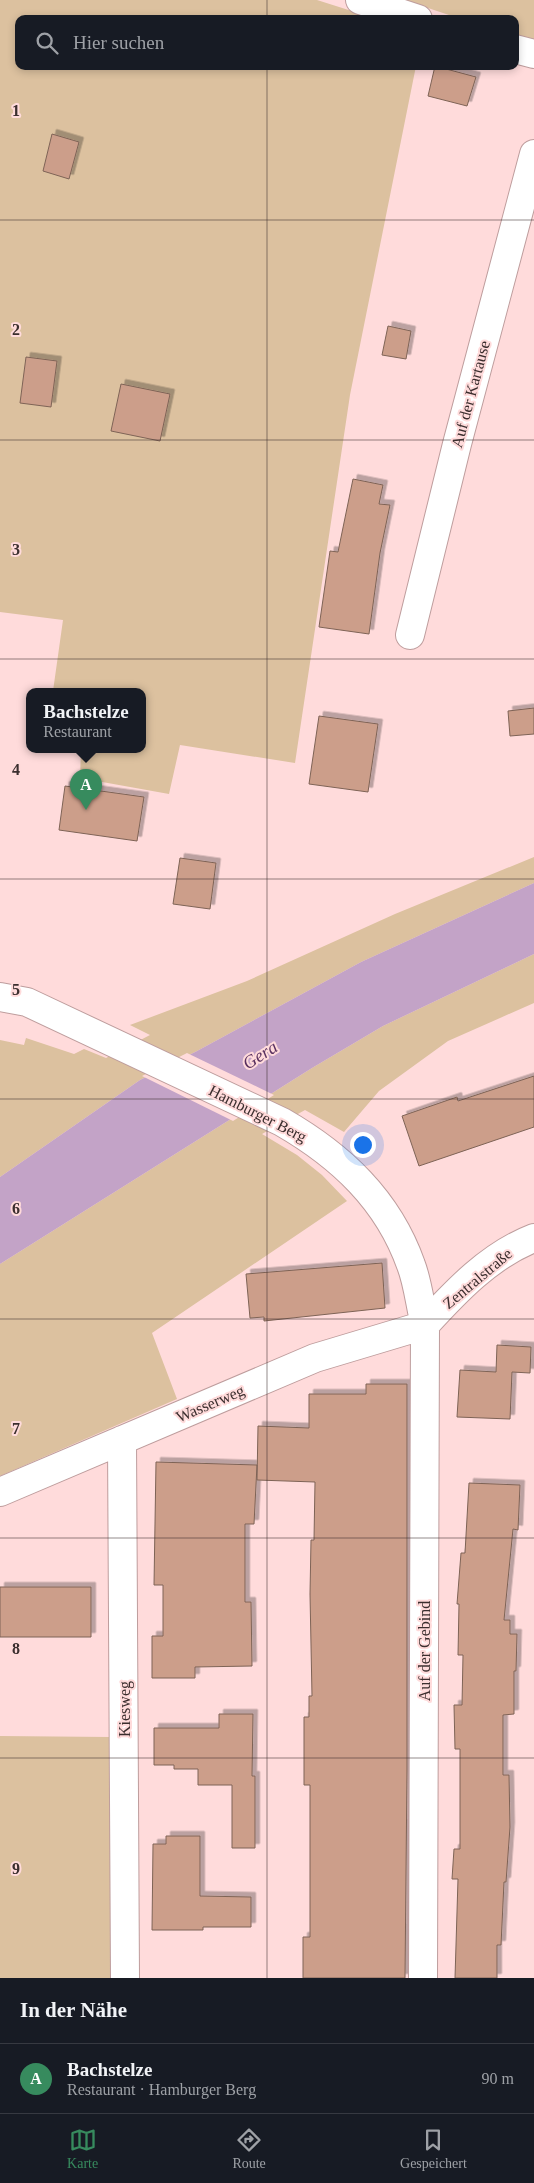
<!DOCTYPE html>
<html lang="de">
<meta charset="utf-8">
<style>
:root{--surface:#171b24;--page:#242831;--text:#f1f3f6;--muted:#9ea1a6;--line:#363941;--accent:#378b5e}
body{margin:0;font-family:Georgia,serif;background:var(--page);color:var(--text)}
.you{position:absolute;left:362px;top:1144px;width:18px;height:18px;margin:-12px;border:4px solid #fff;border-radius:50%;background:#1a73e8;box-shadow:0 0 0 8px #1a73e833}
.badge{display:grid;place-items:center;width:32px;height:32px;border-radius:50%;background:var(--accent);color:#fff;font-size:16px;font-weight:700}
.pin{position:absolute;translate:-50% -41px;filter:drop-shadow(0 1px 2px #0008)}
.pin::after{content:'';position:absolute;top:26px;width:18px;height:15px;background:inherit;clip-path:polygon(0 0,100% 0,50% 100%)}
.popup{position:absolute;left:26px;top:688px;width:120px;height:65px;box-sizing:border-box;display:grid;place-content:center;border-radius:10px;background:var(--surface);filter:drop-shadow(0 1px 4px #0005);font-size:16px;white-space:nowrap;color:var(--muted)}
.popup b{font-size:19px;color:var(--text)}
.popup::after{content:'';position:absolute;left:50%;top:100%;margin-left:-10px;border:10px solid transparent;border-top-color:var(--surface)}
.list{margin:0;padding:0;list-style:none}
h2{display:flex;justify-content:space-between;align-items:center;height:65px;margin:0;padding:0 20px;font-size:21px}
h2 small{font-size:16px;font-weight:400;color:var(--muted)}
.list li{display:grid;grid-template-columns:32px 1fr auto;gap:15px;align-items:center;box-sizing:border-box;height:70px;padding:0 20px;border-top:1px solid var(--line)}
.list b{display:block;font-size:19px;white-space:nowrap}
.list p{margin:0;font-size:16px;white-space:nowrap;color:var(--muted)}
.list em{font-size:16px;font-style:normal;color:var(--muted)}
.icon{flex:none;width:28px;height:28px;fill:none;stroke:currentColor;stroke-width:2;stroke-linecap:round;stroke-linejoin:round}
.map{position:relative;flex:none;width:534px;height:1978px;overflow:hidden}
.search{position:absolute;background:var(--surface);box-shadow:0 2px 8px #0003;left:15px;right:15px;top:15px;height:55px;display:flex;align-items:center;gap:12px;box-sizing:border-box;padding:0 18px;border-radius:10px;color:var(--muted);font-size:19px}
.sheet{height:135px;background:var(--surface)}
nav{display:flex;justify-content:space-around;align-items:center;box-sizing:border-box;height:70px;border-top:1px solid var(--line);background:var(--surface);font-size:14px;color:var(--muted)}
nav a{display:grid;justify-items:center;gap:2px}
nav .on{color:var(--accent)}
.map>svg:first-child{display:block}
.green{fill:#dcc19f}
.water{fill:#c3a3c7}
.pier{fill:#ffdbdb}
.building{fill:#cc9e8a;stroke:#7e6356;filter:url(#shadow)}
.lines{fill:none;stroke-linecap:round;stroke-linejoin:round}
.minor-casing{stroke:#be9d9d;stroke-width:30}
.minor{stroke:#fff;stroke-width:28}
.grid{fill:none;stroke:#3b2e2e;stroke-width:1;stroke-opacity:0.55}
.labels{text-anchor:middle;stroke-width:4;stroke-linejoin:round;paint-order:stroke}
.street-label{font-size:16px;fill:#3b2e2e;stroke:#ffdbdb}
.water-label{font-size:18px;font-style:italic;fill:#59305f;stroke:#ffdbdb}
.grid-label{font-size:16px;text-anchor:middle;font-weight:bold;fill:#3b2e2e;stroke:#ffdbdb;stroke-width:4;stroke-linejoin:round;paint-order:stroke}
</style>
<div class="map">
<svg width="534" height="1978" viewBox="0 0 534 1978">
<defs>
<filter id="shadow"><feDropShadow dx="4.5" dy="-4.5" stdDeviation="0" flood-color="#0004"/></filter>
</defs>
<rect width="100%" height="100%" fill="#ffdbdb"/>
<path class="green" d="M 0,0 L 317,0 L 377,19 L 19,19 L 19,66 L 416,66 L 350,395 L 295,763 L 180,745 L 169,794 L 80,778 L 81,749 L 142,749 L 142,691 L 53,691 L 63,620 L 0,612 Z
M 404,0 L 534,0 L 534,43 L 515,37 L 515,19 L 461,19 Z
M 534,857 L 534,883 L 361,962 L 197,1051 L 140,1080 L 0,1177 L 0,1040 L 24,1045 L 26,1038 L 74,1054 L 84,1049 L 106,1058 L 150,1035 L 130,1025 L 247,981 L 395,914 Z
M 534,954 L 534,1003 L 448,1041 L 379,1091 L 344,1132 L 305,1110 L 262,1134 L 297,1155 L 322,1175 L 347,1201 L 152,1333 L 177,1399 L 0,1476 L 0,1264 L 312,1068 L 383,1026 Z
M 0,1736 L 110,1737 L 111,1978 L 0,1978 Z"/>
<path class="water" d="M 534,883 L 534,954 L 383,1026 L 312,1068 L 0,1264 L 0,1177 L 140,1080 L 197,1051 L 361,962 Z"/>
<path class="pier" d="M 187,1053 L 274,1095 L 233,1121 L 142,1076 Z"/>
<path class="building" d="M 435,66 L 476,77 L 467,106 L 428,96 Z
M 52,134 L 79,142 L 69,179 L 43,171 Z
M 388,326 L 411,331 L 406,359 L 382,355 Z
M 26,357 L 57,361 L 51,407 L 20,403 Z
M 121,384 L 170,394 L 160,441 L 111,431 Z
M 353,479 L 383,485 L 379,504 L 390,505 L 380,553 L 369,634 L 319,627 L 330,551 L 338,552 Z
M 534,708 L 534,734 L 510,736 L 508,711 Z
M 319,716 L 378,724 L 368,792 L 309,784 Z
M 65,786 L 144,797 L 137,841 L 59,830 Z
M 180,858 L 216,863 L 210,909 L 173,904 Z
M 534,1076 L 534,1127 L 419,1166 L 402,1116 L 457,1097 L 458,1101 Z
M 382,1263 L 385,1308 L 264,1321 L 264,1317 L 250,1318 L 246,1274 Z
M 497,1345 L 531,1347 L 530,1373 L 512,1372 L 510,1419 L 457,1417 L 460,1370 L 496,1372 Z
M 366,1384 L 407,1384 L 407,1770 L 405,1978 L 303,1978 L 303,1937 L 310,1937 L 310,1785 L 304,1785 L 304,1717 L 309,1717 L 309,1696 L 312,1696 L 310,1594 L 311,1540 L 314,1540 L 315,1482 L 257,1480 L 258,1426 L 309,1428 L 309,1394 L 366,1394 Z
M 156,1462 L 257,1465 L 254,1524 L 245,1524 L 245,1602 L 251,1602 L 252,1666 L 195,1667 L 195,1678 L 152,1678 L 152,1636 L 163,1636 L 163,1585 L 154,1585 Z
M 469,1483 L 520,1485 L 518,1530 L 513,1529 L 504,1620 L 510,1620 L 510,1634 L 517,1634 L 516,1671 L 514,1671 L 514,1714 L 503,1715 L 503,1775 L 509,1775 L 510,1827 L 506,1882 L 504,1882 L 501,1945 L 497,1945 L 497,1978 L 455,1978 L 458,1879 L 452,1879 L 454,1849 L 460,1849 L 460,1749 L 455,1749 L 454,1705 L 462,1705 L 463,1655 L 458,1655 L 459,1604 L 457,1604 L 461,1553 L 465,1553 Z
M 0,1587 L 91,1587 L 91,1637 L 0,1637 Z
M 219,1714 L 253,1714 L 252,1776 L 255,1776 L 255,1848 L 232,1848 L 232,1785 L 198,1785 L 198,1769 L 174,1769 L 174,1765 L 154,1765 L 154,1728 L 219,1728 Z
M 166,1836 L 200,1836 L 200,1896 L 251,1897 L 251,1927 L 203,1927 L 203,1930 L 152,1930 L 153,1844 L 166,1844 Z"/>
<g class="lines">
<g class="minor-casing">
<path id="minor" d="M 360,0 L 418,19
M 515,49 L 534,54
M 410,635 L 457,444 L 534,154
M 0,997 L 27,1002 L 282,1122 C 341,1156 388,1200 411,1265 C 418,1283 420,1305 425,1325 L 423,1978
M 425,1325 C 456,1291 490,1255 534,1238
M 122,1440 L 125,1978
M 0,1492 L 315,1358 L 425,1325"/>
</g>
<use href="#minor" class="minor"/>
</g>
<path class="grid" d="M 267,0 L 267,19M 267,66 L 267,1978M 0,220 L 534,220M 0,440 L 534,440M 0,659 L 534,659M 0,879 L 534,879M 0,1099 L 534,1099M 0,1319 L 534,1319M 0,1538 L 534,1538M 0,1758 L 534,1758"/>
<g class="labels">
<g class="street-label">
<text transform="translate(470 394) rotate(-75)" y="6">Auf der Kartause</text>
<text transform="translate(258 1113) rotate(27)" y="6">Hamburger Berg</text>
<text transform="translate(477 1278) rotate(-40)" y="6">Zentralstraße</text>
<text transform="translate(210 1403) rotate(-23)" y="6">Wasserweg</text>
<text transform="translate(424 1651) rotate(-90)" y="6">Auf der Gebind</text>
<text transform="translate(124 1709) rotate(-90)" y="6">Kiesweg</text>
</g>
<g class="water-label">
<text transform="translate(260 1055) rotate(-32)" y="6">Gera</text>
</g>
</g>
<g class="grid-label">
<text x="16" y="116">1</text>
<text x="16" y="335">2</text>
<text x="16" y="555">3</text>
<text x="16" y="775">4</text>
<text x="16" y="995">5</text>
<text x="16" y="1214">6</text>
<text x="16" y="1434">7</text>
<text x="16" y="1654">8</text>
<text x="16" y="1874">9</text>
</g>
</svg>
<div class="you"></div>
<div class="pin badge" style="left:86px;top:810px">A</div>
<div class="popup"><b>Bachstelze</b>Restaurant</div>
<div class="search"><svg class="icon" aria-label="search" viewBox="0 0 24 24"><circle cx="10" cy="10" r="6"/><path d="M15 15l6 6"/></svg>Hier suchen</div>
</div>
<section class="sheet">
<h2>In der Nähe<small></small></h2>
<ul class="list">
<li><span class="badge">A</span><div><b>Bachstelze</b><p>Restaurant · Hamburger Berg</p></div><em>90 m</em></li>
</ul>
</section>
<nav>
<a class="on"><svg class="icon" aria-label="map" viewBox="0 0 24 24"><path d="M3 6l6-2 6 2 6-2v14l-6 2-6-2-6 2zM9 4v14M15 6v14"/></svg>Karte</a>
<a><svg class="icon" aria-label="directions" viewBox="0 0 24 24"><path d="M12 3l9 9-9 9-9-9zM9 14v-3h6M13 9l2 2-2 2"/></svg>Route</a>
<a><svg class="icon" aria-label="saved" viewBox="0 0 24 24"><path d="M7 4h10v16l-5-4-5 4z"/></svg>Gespeichert</a>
</nav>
